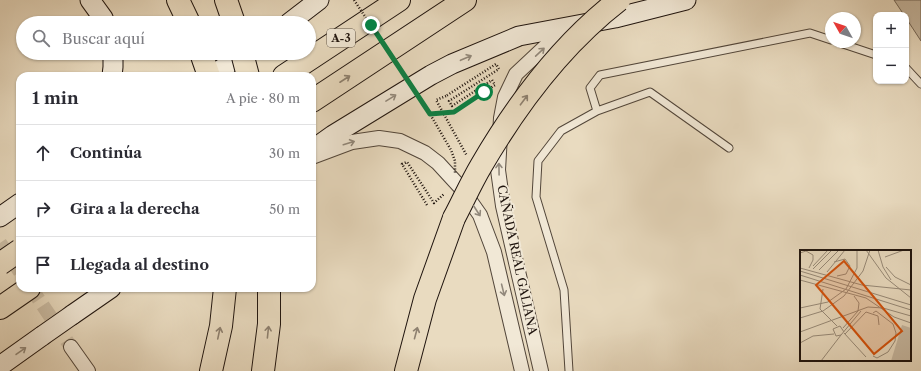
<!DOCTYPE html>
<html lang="es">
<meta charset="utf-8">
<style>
:root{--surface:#fff;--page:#f2f2f3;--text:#2b2b33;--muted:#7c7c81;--line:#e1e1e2}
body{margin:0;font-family:"Libre Caslon Text",serif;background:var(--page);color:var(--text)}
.controls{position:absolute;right:12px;top:12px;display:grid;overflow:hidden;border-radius:8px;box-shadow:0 1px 3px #0004}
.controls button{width:36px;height:36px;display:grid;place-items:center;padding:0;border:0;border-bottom:1px solid var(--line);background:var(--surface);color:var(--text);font:20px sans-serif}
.compass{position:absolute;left:825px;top:12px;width:36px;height:36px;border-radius:50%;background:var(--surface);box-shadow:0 1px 3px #0004;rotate:310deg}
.stop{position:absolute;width:12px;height:12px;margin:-9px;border:3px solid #0b8043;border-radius:50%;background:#fff}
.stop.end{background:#0b8043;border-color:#fff;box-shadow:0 1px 4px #0008}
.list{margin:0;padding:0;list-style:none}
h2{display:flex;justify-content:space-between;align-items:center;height:52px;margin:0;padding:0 16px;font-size:17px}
h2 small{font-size:13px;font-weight:400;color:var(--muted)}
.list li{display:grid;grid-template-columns:26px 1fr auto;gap:12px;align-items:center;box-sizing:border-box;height:56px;padding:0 16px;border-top:1px solid var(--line)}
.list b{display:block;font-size:15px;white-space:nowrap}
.list em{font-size:13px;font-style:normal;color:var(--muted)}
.icon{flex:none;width:22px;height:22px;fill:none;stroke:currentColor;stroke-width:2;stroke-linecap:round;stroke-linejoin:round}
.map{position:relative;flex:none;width:921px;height:371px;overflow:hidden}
.search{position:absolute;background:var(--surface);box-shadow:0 1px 3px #0004;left:16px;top:16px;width:300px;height:44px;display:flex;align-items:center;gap:10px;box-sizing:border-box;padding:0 14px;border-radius:22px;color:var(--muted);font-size:15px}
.panel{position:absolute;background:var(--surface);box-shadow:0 1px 3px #0004;left:16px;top:72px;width:300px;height:220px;border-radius:12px}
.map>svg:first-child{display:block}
.green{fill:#c7b9a2;stroke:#736658}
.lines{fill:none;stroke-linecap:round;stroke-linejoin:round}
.minor-tunnel{stroke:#cbbda5;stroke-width:14;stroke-dasharray:14 7;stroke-linecap:butt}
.service-casing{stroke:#52463a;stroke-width:9}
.minor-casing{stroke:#52463a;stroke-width:16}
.secondary-casing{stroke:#1f140e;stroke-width:21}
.motorway-casing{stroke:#1f140e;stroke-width:24}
.path{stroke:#1f140e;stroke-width:2.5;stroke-dasharray:1 2;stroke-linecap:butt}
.service{stroke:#f1e8d6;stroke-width:7}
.minor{stroke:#f1e8d6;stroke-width:14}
.secondary{stroke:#f1e8d6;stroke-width:19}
.motorway{stroke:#e9dbc0;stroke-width:22}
.secondary-bridge-casing{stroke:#1f140e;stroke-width:21;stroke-linecap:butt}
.motorway-bridge-casing{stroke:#1f140e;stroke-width:24;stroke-linecap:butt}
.path-bridge{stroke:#1f140e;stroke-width:2.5;stroke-dasharray:1 2;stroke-linecap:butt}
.secondary-bridge{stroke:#f1e8d6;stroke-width:19}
.motorway-bridge{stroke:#e9dbc0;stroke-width:22}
.oneway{stroke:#92897c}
.oneway2{stroke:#8e8170}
.route{stroke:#0b8043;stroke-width:5}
.labels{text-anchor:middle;stroke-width:4;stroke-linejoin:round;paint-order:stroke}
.shield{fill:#f1e8d6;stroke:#5e544a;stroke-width:1}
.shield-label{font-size:11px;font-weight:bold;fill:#1f140e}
.street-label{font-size:12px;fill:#1f140e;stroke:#f1e8d6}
.inset-road{fill:none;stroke:#988b79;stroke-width:1}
.view{fill:#d4520c;fill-opacity:0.15;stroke:#d4520c;stroke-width:2}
.inset-edge{fill:none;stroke:#1f140e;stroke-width:2}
</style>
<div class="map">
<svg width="921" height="371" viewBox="0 0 921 371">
<rect width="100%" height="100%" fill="#e9dbc0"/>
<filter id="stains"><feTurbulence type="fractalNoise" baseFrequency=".005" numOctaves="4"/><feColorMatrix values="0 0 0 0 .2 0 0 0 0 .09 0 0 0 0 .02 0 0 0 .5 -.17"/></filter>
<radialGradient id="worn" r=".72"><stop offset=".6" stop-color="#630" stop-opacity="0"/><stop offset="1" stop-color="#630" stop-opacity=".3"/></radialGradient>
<path class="green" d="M 894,0 L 921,0 L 921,41 L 906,18 L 906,15 L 904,15 Z"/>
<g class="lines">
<path class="minor-tunnel" d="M 0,243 L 20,272
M 31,288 L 71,347"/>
<g class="service-casing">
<path id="service" d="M 837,42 L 876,55
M 906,68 L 921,84
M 597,111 L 590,88 L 600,75 L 810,33 L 831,40
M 569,371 L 564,290 L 536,197 L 538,161 L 561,131 L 597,111 L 650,92 L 729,148"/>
</g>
<g class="minor-casing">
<path id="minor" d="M 312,157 L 352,142 L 379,138 L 400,141 L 425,153 L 438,163 L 461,188 L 480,215 L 494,252 L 522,371
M 71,347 L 88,371
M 541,371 L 503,206 L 498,170 L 501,118 L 505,97 L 516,74 L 548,44 L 577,33"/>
</g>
<g class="secondary-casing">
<path id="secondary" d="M 90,0 L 103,18 L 105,23
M 289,23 L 319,0
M 112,76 L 113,67 L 113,53
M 211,76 L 245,53
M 312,150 L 333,135 L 431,75 L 452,64 L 519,36 L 615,18 L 686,0
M 0,217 L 20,203
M 72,315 L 111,288
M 0,366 L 42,336"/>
</g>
<g class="motorway-casing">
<path id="motorway" d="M 178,0 L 189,23
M 226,0 L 234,23
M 201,53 L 209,76
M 284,76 L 399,0
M 312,101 L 465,0
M 0,308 L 29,288
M 211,371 L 221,326 L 225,288
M 263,371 L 269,324 L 269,288
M 406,371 L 425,299 L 454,218"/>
</g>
<path class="path" d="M 446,96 L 436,100 L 467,156"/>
<use href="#service" class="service"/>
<use href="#minor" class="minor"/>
<use href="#secondary" class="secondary"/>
<use href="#motorway" class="motorway"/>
<g class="secondary-bridge-casing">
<path id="secondary-bridge" d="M 42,336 L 72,315"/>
</g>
<g class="motorway-bridge-casing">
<path id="motorway-bridge" d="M 242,53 L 248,76
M 454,218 C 463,201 471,183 481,166 C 517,104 562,44 619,0
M 0,264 L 20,250"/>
</g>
<path class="path-bridge" d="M 354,0 L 430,114 L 451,150 L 455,161 L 455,174
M 430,114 L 454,112 L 495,85 L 492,80 L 452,106 L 449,101 L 499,69 L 496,64 L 446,96
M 427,205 L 402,164 L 407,162 L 434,203 L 444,194"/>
<use href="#secondary-bridge" class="secondary-bridge"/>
<use href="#motorway-bridge" class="motorway-bridge"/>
</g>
<defs><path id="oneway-shaft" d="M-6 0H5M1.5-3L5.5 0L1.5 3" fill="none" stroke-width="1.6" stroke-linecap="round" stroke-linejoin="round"/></defs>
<g class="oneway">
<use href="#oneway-shaft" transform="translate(540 52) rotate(-43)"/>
<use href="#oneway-shaft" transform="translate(466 58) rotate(-23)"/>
<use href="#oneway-shaft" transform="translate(391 98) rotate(-32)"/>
<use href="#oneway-shaft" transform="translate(349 143) rotate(-17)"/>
<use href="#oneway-shaft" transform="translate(499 169) rotate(-91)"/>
<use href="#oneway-shaft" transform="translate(477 211) rotate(57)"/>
<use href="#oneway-shaft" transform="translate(503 290) rotate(76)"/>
<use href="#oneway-shaft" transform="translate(21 351) rotate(-35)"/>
</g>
<g class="oneway2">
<use href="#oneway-shaft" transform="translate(345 79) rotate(-33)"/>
<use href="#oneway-shaft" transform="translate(524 100) rotate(-53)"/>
<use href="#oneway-shaft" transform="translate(268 332) rotate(-84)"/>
<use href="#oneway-shaft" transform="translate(219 333) rotate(-78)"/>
<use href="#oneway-shaft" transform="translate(416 333) rotate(-75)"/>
</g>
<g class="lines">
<path class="route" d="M 371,25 L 430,114 L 454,112 L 484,92"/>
</g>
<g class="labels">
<rect class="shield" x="327" y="29" width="28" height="18" rx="3"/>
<g class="shield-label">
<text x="341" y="42">A-3</text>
</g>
<g class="street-label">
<text transform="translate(517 260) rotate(78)" y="4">CAÑADA REAL GALIANA</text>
</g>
</g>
<g transform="translate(800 250)">
<rect width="111" height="111" fill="#e9dbc0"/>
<path d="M 102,75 L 111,78 L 111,111 L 91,111 Z" fill="#c7b9a2"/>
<path class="inset-road" d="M 66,0 L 86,28 L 111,48M 78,0 L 83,17 L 91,30M 0,3 L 6,1 L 13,5 L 13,10 L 9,18M 85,7 L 104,0M 34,12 L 45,9 L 50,16 L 46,24 L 37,26M 13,16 L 28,0M 86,17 L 95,27 L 111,35M 0,18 L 62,35 L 111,40M 13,19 L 32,0M 19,20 L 39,0M 0,21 L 111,55M 27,22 L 45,0M 0,25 L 111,60M 0,30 L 66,48 L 94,67 L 111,73M 23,39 L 20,59 L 37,76M 0,58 L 28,52 L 46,39 L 57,18 L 57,0M 0,68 L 23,61 L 44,46 L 63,21 L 70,0M 43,78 L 58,61 L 59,53 L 54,46M 0,82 L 68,57 L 83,58 L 111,66M 44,82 L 40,76 L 33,79 L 36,86 L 41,85 L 61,61M 44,83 L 66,107M 45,84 L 66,62 L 78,66 L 79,75M 0,93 L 13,86 L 34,84M 73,106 L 77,108 L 88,102 L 95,91 L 96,83 L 93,74 L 76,61 L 73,63M 21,111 L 41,85"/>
<path class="view" d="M 44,11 L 102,81 L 74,104 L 16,35 Z"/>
<rect width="111" height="111" class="inset-edge"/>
</g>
<rect width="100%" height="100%" filter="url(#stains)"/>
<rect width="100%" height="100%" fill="url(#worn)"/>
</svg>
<div class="controls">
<button>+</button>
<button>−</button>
</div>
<svg class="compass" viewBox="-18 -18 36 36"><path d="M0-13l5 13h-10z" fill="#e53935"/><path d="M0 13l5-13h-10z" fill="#7c7c81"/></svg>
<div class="stop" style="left:484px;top:92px"></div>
<div class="stop end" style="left:371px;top:25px"></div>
<div class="search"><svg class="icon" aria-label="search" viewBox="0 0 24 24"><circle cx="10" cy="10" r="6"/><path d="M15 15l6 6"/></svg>Buscar aquí</div>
<section class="panel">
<h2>1 min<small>A pie · 80 m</small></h2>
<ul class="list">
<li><svg class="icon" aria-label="ahead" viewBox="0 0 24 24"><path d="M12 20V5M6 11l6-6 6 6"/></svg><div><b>Continúa</b></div><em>30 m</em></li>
<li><svg class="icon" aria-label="right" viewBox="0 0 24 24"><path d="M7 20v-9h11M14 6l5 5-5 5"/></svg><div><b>Gira a la derecha</b></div><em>50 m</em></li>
<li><svg class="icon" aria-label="arrive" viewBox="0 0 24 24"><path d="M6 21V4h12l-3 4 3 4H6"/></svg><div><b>Llegada al destino</b></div></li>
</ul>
</section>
</div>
